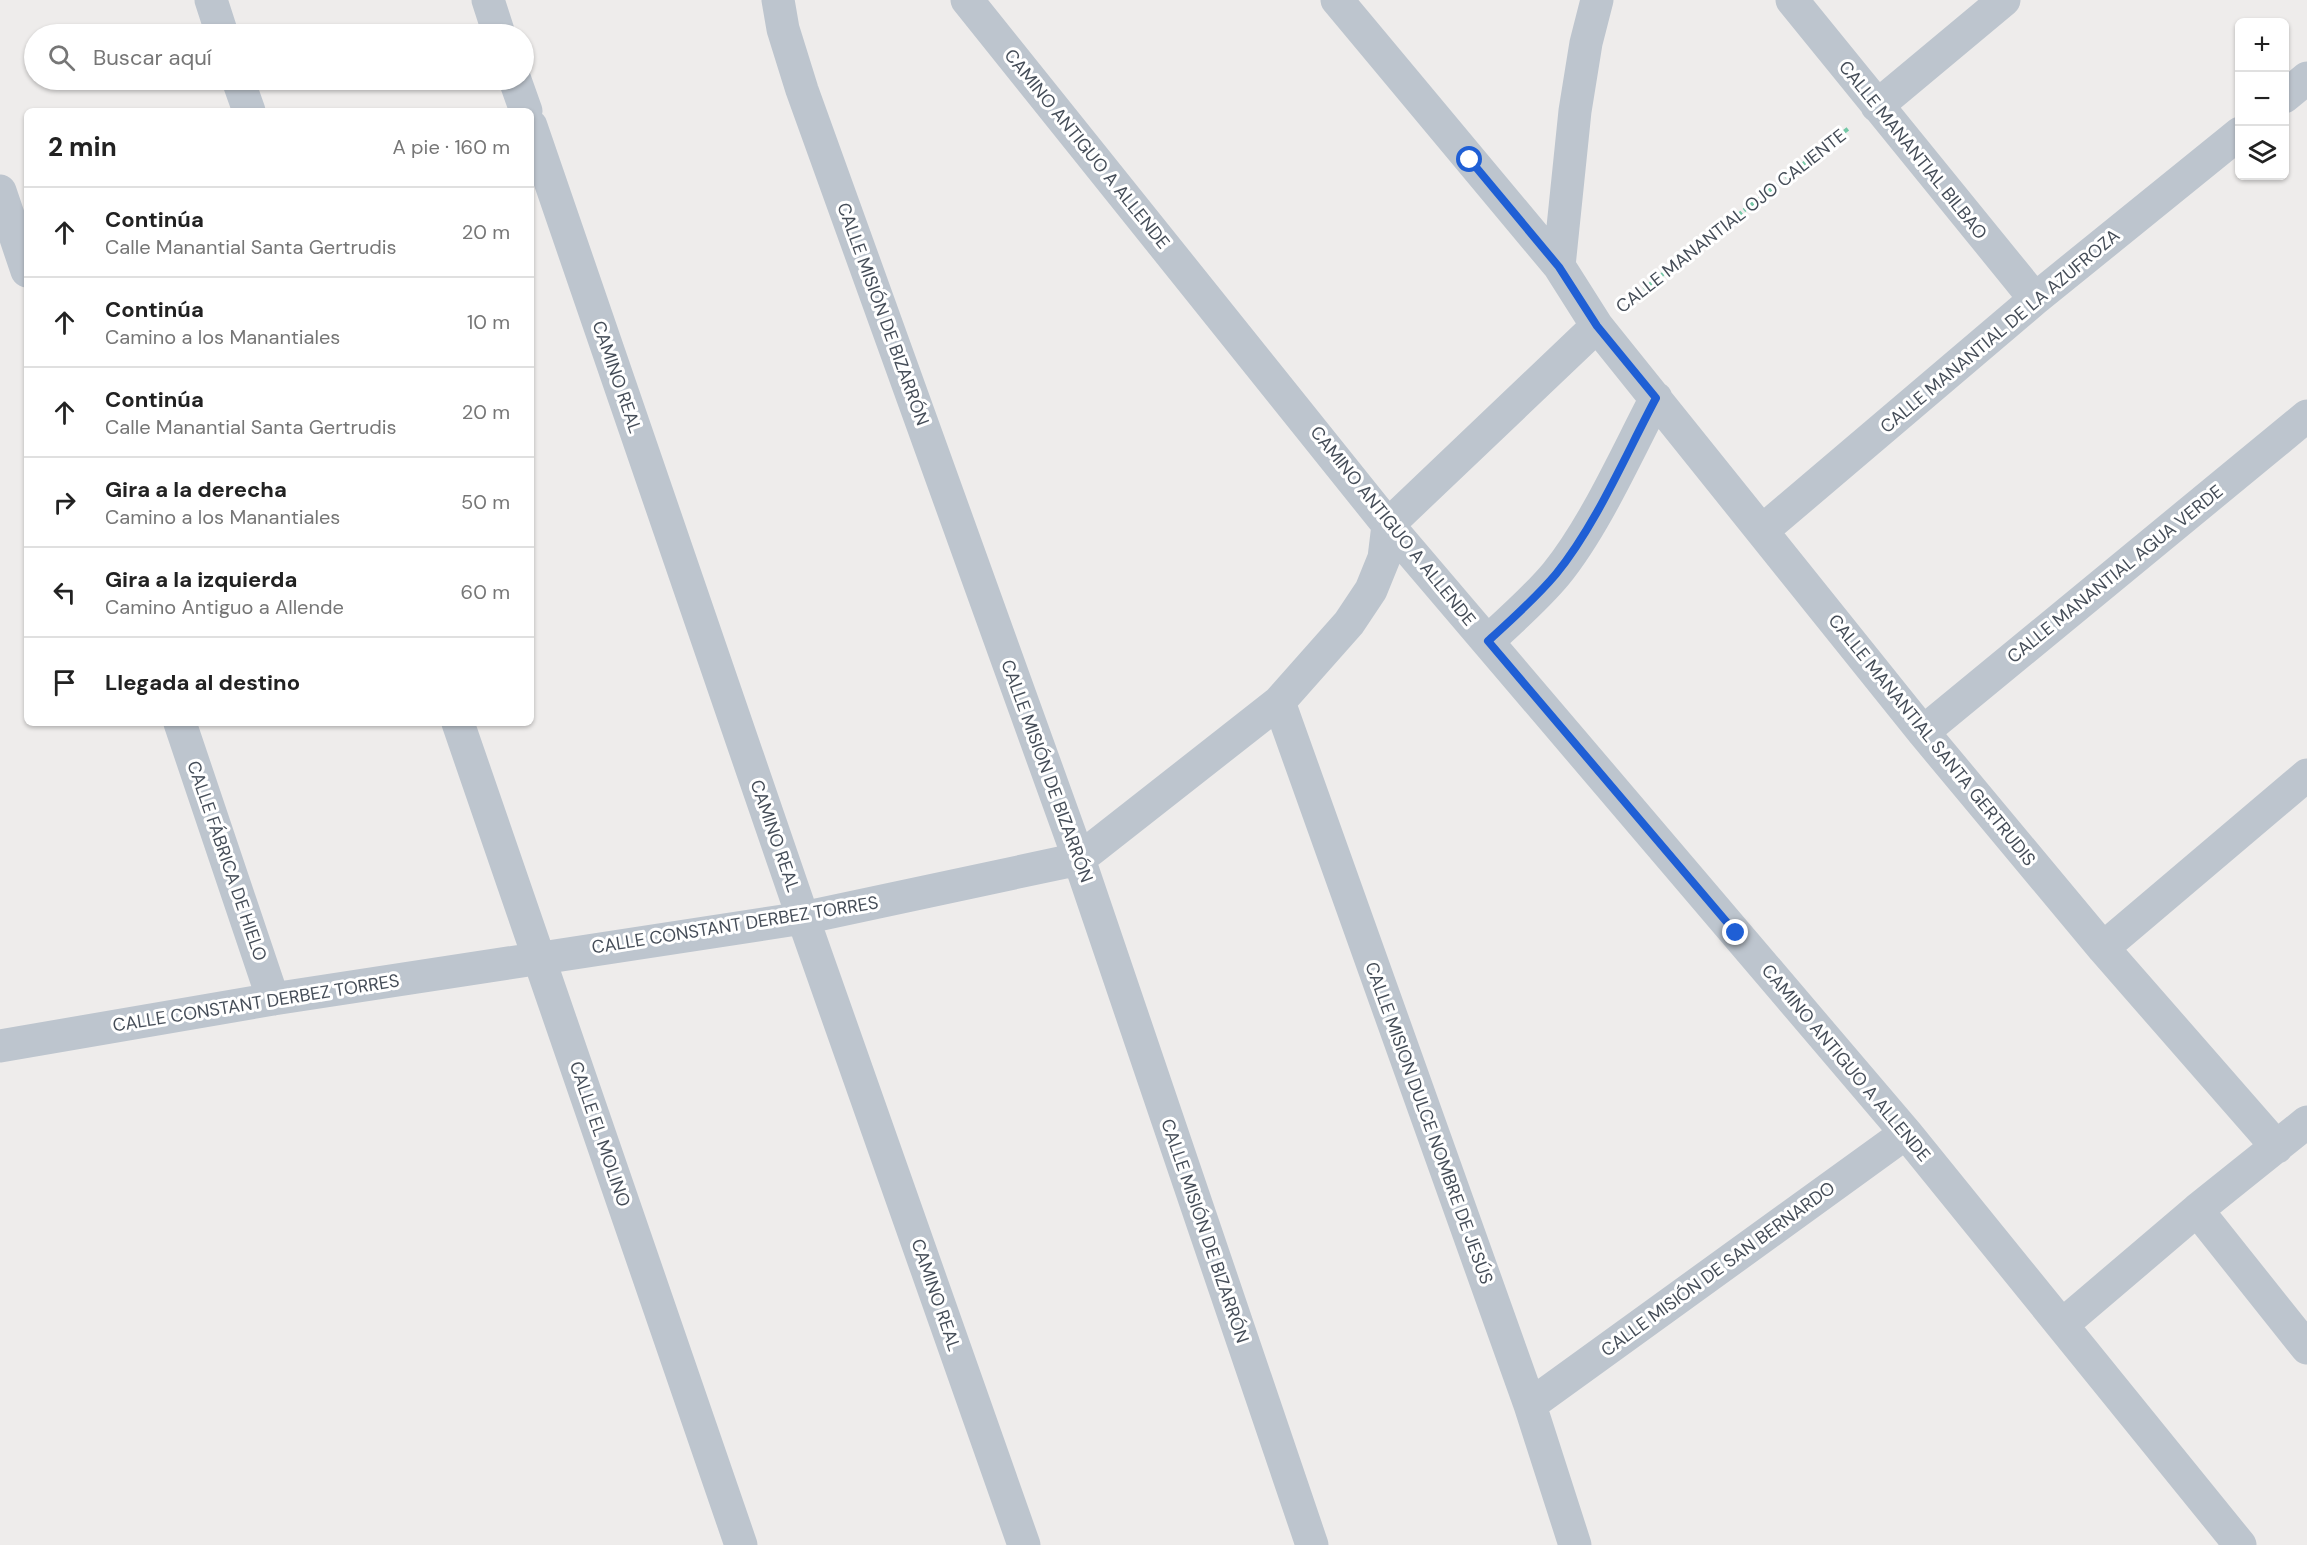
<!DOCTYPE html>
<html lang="es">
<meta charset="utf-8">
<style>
:root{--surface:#fff;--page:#f6f6f6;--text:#222;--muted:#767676;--line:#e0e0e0}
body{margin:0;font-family:"DM Sans",sans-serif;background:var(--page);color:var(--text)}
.controls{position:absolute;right:18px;top:18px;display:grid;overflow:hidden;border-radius:9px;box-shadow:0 2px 4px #0004}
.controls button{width:54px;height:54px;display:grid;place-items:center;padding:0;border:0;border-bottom:2px solid var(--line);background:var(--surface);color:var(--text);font:30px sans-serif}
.stop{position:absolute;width:18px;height:18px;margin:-14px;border:4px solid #1f5fd5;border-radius:50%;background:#fff}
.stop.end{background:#1f5fd5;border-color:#fff;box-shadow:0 2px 6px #0008}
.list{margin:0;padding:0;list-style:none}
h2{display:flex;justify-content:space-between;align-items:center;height:78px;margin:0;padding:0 24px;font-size:26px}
h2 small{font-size:20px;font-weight:400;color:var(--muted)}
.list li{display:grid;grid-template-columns:39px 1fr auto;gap:18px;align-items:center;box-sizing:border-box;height:90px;padding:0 24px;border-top:2px solid var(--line)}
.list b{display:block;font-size:22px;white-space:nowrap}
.list p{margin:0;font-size:20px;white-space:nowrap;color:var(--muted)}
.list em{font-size:20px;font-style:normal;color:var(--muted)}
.icon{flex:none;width:33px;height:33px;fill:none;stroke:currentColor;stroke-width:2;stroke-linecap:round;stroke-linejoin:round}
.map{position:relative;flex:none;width:2307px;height:1545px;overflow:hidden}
.search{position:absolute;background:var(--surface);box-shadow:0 2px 4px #0004;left:24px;top:24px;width:510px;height:66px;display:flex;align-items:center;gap:15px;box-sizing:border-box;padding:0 21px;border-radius:33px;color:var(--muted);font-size:22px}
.panel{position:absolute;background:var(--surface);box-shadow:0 2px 4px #0004;left:24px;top:108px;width:510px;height:618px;border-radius:9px}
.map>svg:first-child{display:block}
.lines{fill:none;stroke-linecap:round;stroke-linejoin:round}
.path{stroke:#73c8a6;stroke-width:4;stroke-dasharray:4.5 3;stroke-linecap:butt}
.minor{stroke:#bdc5ce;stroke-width:33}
.route{stroke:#1f5fd5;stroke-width:8}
.labels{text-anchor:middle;stroke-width:6;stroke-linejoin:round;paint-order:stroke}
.street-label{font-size:18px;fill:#454d58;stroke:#fff}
</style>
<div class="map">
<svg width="2307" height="1545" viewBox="0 0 2307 1545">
<rect width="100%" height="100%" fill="#eeeceb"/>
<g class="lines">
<path class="path" d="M 1626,303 L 1849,128"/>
<path class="minor" d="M 211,0 L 222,34
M 488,0 L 499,34
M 778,0 L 783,29 L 802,90 L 1079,859 L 1312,1545
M 967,0 L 1388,525 L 1906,1133 L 2240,1545
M 1337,0 L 1559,266 L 1597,326 L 1923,732 L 2103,948 L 2277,1147
M 1792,0 L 2035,299
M 238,80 L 249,111
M 515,80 L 526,111
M 2284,97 L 2307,78
M 1877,106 L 2004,0
M 531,126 L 803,918 L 1024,1545
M 0,191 L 27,271
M 1559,266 L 1575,111 L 1586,43 L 1597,0
M 1388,525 L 1597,326
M 1762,531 L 2035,299 L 2240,133
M 1488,641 C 1511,620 1536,598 1556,574 C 1595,526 1627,453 1656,398
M 1279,702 L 1530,1405 L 1575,1545
M 180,723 L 273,999
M 458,723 L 741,1545
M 1923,732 L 2307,416
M 2103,948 L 2307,775
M 0,1046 L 273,999 L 803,918 L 1079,859 L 1279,702 L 1349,623 L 1371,590 L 1384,558 L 1388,525
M 2197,1210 L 2307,1348
M 2062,1325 L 2197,1210 L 2307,1122
M 1530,1405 L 1906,1133"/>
</g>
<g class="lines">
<path class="route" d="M 1470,160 L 1559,267 L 1597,326 L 1656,398 C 1626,454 1596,525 1556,574 C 1536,598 1511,620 1488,641 L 1736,933"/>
</g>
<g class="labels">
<g class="street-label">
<text transform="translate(1087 149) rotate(51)" y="6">CAMINO ANTIGUO A ALLENDE</text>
<text transform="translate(1913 150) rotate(51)" y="6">CALLE MANANTIAL BILBAO</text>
<text transform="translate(1731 221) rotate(-38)" y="6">CALLE MANANTIAL OJO CALIENTE</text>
<text transform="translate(883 314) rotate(70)" y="6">CALLE MISIÓN DE BIZARRÓN</text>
<text transform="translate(2000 331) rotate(-40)" y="6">CALLE MANANTIAL DE LA AZUFROZA</text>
<text transform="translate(617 377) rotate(71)" y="6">CAMINO REAL</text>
<text transform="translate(1393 526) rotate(51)" y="6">CAMINO ANTIGUO A ALLENDE</text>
<text transform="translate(2115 574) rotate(-39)" y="6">CALLE MANANTIAL AGUA VERDE</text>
<text transform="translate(1932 740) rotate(51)" y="6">CALLE MANANTIAL SANTA GERTRUDIS</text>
<text transform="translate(1047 771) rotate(70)" y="6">CALLE MISIÓN DE BIZARRÓN</text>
<text transform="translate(775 836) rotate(71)" y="6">CAMINO REAL</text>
<text transform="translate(227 861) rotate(71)" y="6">CALLE FÁBRICA DE HIELO</text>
<text transform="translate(735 925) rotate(-9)" y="6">CALLE CONSTANT DERBEZ TORRES</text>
<text transform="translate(256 1003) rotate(-9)" y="6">CALLE CONSTANT DERBEZ TORRES</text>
<text transform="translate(1846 1063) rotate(50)" y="6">CAMINO ANTIGUO A ALLENDE</text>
<text transform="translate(1429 1123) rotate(70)" y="6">CALLE MISION DULCE NOMBRE DE JESÚS</text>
<text transform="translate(600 1134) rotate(71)" y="6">CALLE EL MOLINO</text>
<text transform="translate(1205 1231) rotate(71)" y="6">CALLE MISIÓN DE BIZARRÓN</text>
<text transform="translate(1718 1269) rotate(-36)" y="6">CALLE MISIÓN DE SAN BERNARDO</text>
<text transform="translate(936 1295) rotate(71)" y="6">CAMINO REAL</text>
</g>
</g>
</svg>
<div class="controls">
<button>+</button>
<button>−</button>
<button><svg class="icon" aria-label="layers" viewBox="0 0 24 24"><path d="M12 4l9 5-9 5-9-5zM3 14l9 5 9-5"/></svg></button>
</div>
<div class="stop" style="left:1470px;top:160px"></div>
<div class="stop end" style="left:1736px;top:933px"></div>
<div class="search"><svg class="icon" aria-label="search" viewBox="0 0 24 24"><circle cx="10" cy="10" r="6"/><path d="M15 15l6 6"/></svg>Buscar aquí</div>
<section class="panel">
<h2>2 min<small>A pie · 160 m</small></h2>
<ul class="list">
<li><svg class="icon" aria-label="ahead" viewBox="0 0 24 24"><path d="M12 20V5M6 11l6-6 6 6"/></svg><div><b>Continúa</b><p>Calle Manantial Santa Gertrudis</p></div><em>20 m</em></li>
<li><svg class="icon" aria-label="ahead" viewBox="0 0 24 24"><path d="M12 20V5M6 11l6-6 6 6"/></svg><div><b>Continúa</b><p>Camino a los Manantiales</p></div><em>10 m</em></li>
<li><svg class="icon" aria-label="ahead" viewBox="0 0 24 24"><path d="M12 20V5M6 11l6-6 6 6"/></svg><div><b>Continúa</b><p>Calle Manantial Santa Gertrudis</p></div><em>20 m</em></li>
<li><svg class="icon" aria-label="right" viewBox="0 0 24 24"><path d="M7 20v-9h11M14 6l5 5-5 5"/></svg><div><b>Gira a la derecha</b><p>Camino a los Manantiales</p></div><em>50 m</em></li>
<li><svg class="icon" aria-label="left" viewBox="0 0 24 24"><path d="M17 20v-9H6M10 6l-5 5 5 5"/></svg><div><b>Gira a la izquierda</b><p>Camino Antiguo a Allende</p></div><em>60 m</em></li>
<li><svg class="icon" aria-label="arrive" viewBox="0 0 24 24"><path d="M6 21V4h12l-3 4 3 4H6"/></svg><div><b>Llegada al destino</b></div></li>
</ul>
</section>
</div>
